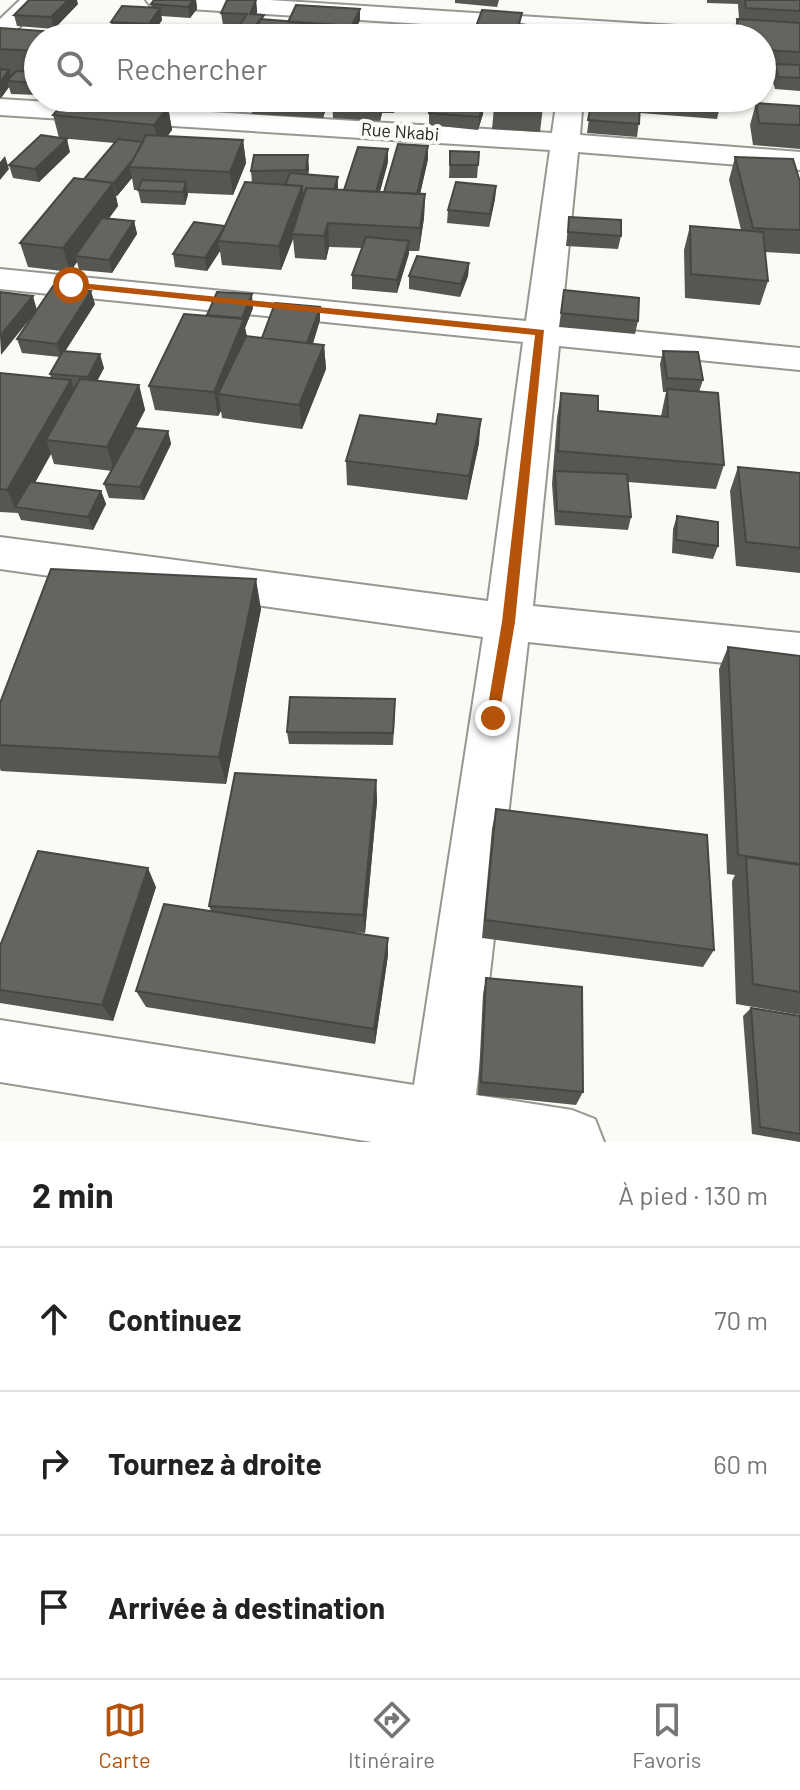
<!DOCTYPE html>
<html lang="fr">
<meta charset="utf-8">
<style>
:root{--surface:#fff;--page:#f6f6f6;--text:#222;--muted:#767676;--line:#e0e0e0;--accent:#b45309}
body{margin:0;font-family:Barlow,sans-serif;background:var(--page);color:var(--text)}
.stop{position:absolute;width:24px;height:24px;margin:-18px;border:6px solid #b45309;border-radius:50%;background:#fff}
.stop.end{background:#b45309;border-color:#fff;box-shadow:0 2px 8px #0008}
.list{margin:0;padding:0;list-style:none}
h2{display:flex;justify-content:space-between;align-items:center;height:104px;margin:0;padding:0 32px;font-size:34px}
h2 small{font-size:26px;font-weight:400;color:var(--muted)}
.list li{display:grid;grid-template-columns:52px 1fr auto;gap:24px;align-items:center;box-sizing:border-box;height:144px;padding:0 32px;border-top:2px solid var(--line)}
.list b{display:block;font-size:30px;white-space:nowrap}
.list em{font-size:26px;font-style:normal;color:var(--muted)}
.icon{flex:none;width:44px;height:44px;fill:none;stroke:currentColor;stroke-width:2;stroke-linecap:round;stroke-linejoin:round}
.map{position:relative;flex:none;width:800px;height:1142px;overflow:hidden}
.search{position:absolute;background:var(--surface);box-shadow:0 2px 6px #0004;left:24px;right:24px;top:24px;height:88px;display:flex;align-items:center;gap:20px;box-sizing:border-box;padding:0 28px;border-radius:44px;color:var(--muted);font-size:30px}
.sheet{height:536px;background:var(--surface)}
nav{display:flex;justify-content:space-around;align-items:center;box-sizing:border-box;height:112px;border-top:2px solid var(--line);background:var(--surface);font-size:22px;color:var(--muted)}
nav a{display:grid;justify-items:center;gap:4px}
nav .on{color:var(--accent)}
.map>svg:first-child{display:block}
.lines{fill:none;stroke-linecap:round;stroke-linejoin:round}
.minor-casing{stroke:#969790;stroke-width:4}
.minor{fill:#fff;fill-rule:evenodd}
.wall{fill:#565751}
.shaded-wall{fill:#464742}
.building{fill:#64655e;stroke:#464742;stroke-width:2}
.route{fill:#b45309}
.labels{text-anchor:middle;stroke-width:8;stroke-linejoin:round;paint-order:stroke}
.far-street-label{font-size:18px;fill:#262724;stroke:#fafbf4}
</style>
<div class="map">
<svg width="800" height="1142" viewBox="0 0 800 1142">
<rect width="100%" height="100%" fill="#fafbf4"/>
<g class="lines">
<g class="minor-casing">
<path id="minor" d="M 20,0 L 45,0 L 9,38 L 0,40 L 0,19 Z
M 146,0 L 269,0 L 756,31 L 765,33 L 768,38 L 762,44 L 762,38 L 641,38 L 158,7 L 150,5 Z
M 557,98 L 583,98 L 580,135 L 800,152 L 800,170 L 578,152 L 561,324 L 800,348 L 800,370 L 559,346 L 533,606 L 800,633 L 800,671 L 528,642 L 476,1095 L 572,1110 L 595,1119 L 604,1142 L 372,1142 L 0,1082 L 0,1020 L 414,1085 L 483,637 L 0,569 L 0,537 L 488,601 L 523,342 L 0,289 L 0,269 L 526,321 L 550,150 L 0,115 L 0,99 L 552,133 Z"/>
</g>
<use href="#minor" class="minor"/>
</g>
<path class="wall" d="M 154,0 L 196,0 L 197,9 L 190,18 L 161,16 L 162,20 L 151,36 L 113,34 L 111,22 L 152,8 L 151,4 Z
M 256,0 L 257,12 L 256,15 L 264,20 L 288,22 L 360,20 L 352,38 L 231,38 L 240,26 L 223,25 L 221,13 Z
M 455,0 L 499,0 L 497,7 L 455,3 Z
M 707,0 L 800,0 L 800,91 L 775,89 L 771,76 L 772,73 L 762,72 L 762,38 L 732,38 L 737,19 L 739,19 L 738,4 L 707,3 Z
M 78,4 L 54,29 L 17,26 L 14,15 Z
M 671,25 L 714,38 L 638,38 L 669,37 Z
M 0,28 L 100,35 L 100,38 L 38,38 L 38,95 L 11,94 L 9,87 L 1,98 L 0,98 Z
M 193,98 L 219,98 L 215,106 L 194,104 Z
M 329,98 L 323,118 L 252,114 L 250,102 Z
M 332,98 L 398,98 L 394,113 L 382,113 L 380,121 L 333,118 Z
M 435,98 L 477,98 L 476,101 L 483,114 L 478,130 L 429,125 L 429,113 Z
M 544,98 L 540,132 L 492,129 L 494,107 Z
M 592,98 L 722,98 L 717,119 L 640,113 L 637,137 L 587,133 Z
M 756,103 L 800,106 L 800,149 L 753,145 L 750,125 Z
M 168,107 L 172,130 L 167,136 L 243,140 L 246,163 L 233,195 L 188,193 L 185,205 L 141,203 L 138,190 L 134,190 L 132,178 L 117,196 L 116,196 L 118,206 L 109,218 L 134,221 L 137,234 L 112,273 L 79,270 L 77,262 L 70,272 L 28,267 L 20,243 L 84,179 L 114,143 L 59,138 L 53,115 Z
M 428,146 L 428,159 L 420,194 L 425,194 L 424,218 L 419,251 L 409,251 L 397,293 L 352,289 L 352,275 L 362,248 L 329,247 L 326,260 L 295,258 L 293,239 L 281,270 L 222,265 L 220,251 L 207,271 L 175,267 L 173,254 L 225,226 L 252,183 L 251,171 L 309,168 L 308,175 L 338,190 L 344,190 L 388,162 L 380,192 L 384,192 Z
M 450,151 L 479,152 L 477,178 L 449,178 Z
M 70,152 L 39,182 L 13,178 L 9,165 Z
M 735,157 L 800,182 L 800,254 L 765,252 L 768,281 L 760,305 L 685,298 L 684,250 L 690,226 L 741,230 L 729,180 Z
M 496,186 L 495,199 L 489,227 L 447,223 L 448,210 Z
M 569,217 L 621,236 L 618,249 L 566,246 Z
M 469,263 L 468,276 L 460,297 L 409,289 L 409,276 Z
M 564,290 L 638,321 L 635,334 L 559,327 Z
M 95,304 L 65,351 L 104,368 L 97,381 L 139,385 L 145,410 L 135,429 L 168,431 L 171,444 L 144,500 L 109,498 L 104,484 L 112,471 L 54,464 L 51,454 L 35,482 L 101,491 L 106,504 L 93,530 L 21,520 L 18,513 L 0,512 L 0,373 L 51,378 L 50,374 L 60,357 L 22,353 L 17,339 Z
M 253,308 L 245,328 L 247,336 L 262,338 L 320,320 L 313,344 L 324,345 L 326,369 L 302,429 L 222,418 L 221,411 L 218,416 L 155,410 L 149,386 L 207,316 Z
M 663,351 L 703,380 L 699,392 L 724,465 L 716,489 L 628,482 L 631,517 L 628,530 L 555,525 L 552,484 L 557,418 L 561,393 L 598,411 L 661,416 L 666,392 L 663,392 L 660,364 Z
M 479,443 L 467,500 L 347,485 L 346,461 Z
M 738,467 L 800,473 L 800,573 L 736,566 L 730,491 Z
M 677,516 L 718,546 L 713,559 L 672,553 L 673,529 Z
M 261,609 L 226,784 L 1,771 L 0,769 L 0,703 Z
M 728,647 L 800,656 L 800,1015 L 736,1004 L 732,881 L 735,875 L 727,874 L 719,669 Z
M 395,712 L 393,745 L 289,744 L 287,732 Z
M 376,780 L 377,801 L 365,933 L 347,932 L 388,955 L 375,1044 L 146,1007 L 136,991 L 211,911 L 209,906 Z
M 496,809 L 714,950 L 703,967 L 482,938 L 492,829 Z
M 156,887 L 113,1021 L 0,1003 L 0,946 Z
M 486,978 L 583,1092 L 576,1105 L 478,1095 L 483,994 Z
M 751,1008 L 800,1016 L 800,1142 L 752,1134 L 743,1016 Z"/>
<path class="shaded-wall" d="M 68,0 L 77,0 L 78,4 L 54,29 L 51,17 Z
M 193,0 L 196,0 L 197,9 L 190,18 L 188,7 Z
M 256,0 L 257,12 L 251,26 L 250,14 Z
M 160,8 L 162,20 L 151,36 L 149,24 Z
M 360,9 L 360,20 L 352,38 L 351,38 L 350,29 Z
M 348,26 L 348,38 L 342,38 Z
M 9,70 L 13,82 L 7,81 L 9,87 L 1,98 L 0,82 Z
M 214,98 L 219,98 L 215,106 Z
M 325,98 L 329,98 L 323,118 L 322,105 Z
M 379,98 L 382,98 L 382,113 L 380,121 Z
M 394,98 L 398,98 L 394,113 Z
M 484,101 L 483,114 L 478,130 L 479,117 Z
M 168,107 L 172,130 L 159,148 L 154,125 Z
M 67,139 L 70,152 L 39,182 L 35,169 Z
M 243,140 L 246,163 L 233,195 L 230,172 Z
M 147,142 L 129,167 L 132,178 L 117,196 L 114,183 Z
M 428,146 L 428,159 L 416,212 L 416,198 Z
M 388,149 L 388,162 L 374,212 L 374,198 Z
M 308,155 L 309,168 L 307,183 L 306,170 Z
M 5,156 L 9,169 L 0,180 L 0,162 Z
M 338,177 L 338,190 L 332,195 Z
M 186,182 L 188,195 L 185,205 L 183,192 Z
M 113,183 L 118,206 L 81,257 L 75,256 L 77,262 L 70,272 L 63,248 Z
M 302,186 L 304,210 L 292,234 L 293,239 L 281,270 L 279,246 Z
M 496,186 L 495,199 L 489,227 L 490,214 Z
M 425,194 L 424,218 L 419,251 L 420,228 Z
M 134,221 L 137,234 L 112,273 L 109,260 Z
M 328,223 L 329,247 L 326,260 L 324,236 Z
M 225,226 L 218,241 L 220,251 L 207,271 L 205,258 Z
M 409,241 L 409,254 L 397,293 L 397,280 Z
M 469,263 L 468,276 L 460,297 L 461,284 Z
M 91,291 L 95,304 L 61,358 L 57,344 Z
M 252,294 L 253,308 L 245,328 L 248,343 L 218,394 L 221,411 L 218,416 L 214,392 L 243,322 L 242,318 Z
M 33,296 L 37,310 L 1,355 L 0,336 Z
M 320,307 L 320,320 L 307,360 L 306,347 Z
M 324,345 L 326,369 L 302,429 L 299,405 Z
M 100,354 L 104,368 L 92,391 L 88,377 Z
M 71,380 L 78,404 L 46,440 L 51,454 L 21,508 L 15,507 L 18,514 L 7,490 Z
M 139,385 L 145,410 L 114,471 L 107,447 Z
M 481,419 L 479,443 L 467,500 L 469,476 Z
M 168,431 L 171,444 L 144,500 L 140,487 Z
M 101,491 L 106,504 L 93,530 L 88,517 Z
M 256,579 L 261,609 L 226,784 L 219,757 Z
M 376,780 L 377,801 L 365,933 L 363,915 Z
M 148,868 L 156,887 L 113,1021 L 102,1005 Z
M 388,938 L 388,955 L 375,1044 L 374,1029 Z"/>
<path class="building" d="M 29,0 L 68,0 L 51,17 L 14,15 Z
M 154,0 L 193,0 L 188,7 L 151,4 Z
M 227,0 L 256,0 L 250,14 L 264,15 L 248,38 L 231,38 L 247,14 L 221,13 Z
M 745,0 L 800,0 L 800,11 L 746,8 Z
M 296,5 L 360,9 L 350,29 L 348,29 L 348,26 L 288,22 Z
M 122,6 L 160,8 L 149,24 L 111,22 Z
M 482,10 L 522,13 L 519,24 L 536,26 L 532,38 L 472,38 Z
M 260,19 L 348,26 L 342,38 L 248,37 Z
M 737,19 L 800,23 L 800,52 L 762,50 L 762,38 L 740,38 Z
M 671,25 L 714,28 L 714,38 L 670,34 Z
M 0,28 L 100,35 L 97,38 L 38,38 L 38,51 L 0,49 Z
M 162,31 L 198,34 L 196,38 L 156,38 Z
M 639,34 L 672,37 L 672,38 L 638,38 Z
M 775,64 L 800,65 L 800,78 L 778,77 Z
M 0,69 L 9,70 L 0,82 Z
M 16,71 L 38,72 L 38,83 L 7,81 Z
M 68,98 L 74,98 L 168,107 L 154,125 L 53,115 Z
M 252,98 L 325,98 L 322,105 L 250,102 Z
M 435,98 L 447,98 L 484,101 L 479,117 L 429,113 Z
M 495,98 L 544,98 L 542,110 L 494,107 Z
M 592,100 L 640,104 L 639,124 L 588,120 Z
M 756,103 L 800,106 L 800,125 L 759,123 Z
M 41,135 L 67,139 L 35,169 L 9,165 Z
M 146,135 L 243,140 L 230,172 L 129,167 Z
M 118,139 L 143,142 L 134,158 L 114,183 L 84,179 Z
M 398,144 L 428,146 L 417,194 L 384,192 Z
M 358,147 L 388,149 L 376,192 L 344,190 Z
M 450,151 L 479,152 L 478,165 L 450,165 Z
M 254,155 L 308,155 L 306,170 L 251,171 Z
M 735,157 L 793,159 L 800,182 L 800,230 L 753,228 Z
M 290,173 L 338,177 L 334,189 L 306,188 L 305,193 L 302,193 L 302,186 L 285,185 Z
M 74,178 L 113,183 L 63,248 L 20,243 Z
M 142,180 L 186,182 L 183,192 L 138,190 Z
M 245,182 L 302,186 L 279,246 L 218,241 Z
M 456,182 L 496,186 L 490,214 L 448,210 Z
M 306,188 L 425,194 L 420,228 L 328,223 L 324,236 L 292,234 Z
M 569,217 L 621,220 L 621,236 L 568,232 Z
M 102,218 L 134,221 L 109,260 L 75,256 Z
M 194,222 L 225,226 L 205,258 L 173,254 Z
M 690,226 L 763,232 L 768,281 L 691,274 Z
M 366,237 L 409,241 L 397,280 L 352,275 Z
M 417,256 L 469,263 L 461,284 L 409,276 Z
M 53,286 L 91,291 L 57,344 L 17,339 Z
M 564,290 L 639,298 L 638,321 L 561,313 Z
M 0,292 L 33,296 L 0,336 Z
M 217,292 L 252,294 L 242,318 L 207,315 Z
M 275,303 L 320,307 L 307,343 L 262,338 Z
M 184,314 L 244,319 L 214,392 L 149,386 Z
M 246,336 L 324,345 L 299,405 L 218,394 Z
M 63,351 L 100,354 L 88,377 L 50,374 Z
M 663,351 L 698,352 L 703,380 L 667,378 Z
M 0,373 L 71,380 L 7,490 L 0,489 Z
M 80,379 L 139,385 L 107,447 L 46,440 Z
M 667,389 L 718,393 L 724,465 L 558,451 L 561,393 L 598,396 L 598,411 L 668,417 Z
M 438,414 L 481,419 L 469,476 L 346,461 L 360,415 L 436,424 Z
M 135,428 L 168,431 L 140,487 L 104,484 Z
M 738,467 L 800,473 L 800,548 L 746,542 Z
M 555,471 L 627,474 L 631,517 L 557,511 Z
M 30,482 L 101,491 L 88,517 L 15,507 Z
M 677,516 L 718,522 L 718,546 L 676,540 Z
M 51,569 L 256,579 L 219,757 L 0,745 L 0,703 Z
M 728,647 L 800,656 L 800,864 L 738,855 Z
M 290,697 L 395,699 L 393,733 L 287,732 Z
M 235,773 L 376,780 L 363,915 L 209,906 Z
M 496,809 L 707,835 L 714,950 L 485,920 Z
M 38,851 L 148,868 L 102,1005 L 0,990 L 0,946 Z
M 746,857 L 800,865 L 800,992 L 753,984 Z
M 164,904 L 388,938 L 374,1029 L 136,991 Z
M 486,978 L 582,987 L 583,1092 L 481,1082 Z
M 751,1008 L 800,1016 L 800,1134 L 760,1127 Z"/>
<path class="route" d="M 71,282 L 544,330 L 515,622 L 498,722 L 488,722 L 486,718 L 502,622 L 535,335 L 67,287 Z"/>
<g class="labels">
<g class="far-street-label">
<text transform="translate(400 132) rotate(4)" y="6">Rue Nkabi</text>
</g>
</g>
</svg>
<div class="stop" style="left:71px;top:285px"></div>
<div class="stop end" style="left:493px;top:718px"></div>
<div class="search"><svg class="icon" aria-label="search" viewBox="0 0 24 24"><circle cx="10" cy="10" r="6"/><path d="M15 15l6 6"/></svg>Rechercher</div>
</div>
<section class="sheet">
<h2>2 min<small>À pied · 130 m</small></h2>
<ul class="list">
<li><svg class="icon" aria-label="ahead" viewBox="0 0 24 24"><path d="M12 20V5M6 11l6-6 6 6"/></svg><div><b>Continuez</b></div><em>70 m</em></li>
<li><svg class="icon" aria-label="right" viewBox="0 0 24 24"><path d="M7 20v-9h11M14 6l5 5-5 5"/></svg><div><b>Tournez à droite</b></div><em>60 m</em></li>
<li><svg class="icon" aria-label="arrive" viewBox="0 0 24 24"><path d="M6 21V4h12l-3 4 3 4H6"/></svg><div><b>Arrivée à destination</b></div></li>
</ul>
</section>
<nav>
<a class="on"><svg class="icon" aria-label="map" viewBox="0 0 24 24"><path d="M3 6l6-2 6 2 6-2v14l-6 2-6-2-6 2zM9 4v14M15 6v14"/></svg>Carte</a>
<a><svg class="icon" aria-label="directions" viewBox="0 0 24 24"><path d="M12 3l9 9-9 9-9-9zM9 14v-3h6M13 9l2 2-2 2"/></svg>Itinéraire</a>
<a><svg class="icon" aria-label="saved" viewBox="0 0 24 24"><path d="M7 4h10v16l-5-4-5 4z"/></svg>Favoris</a>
</nav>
